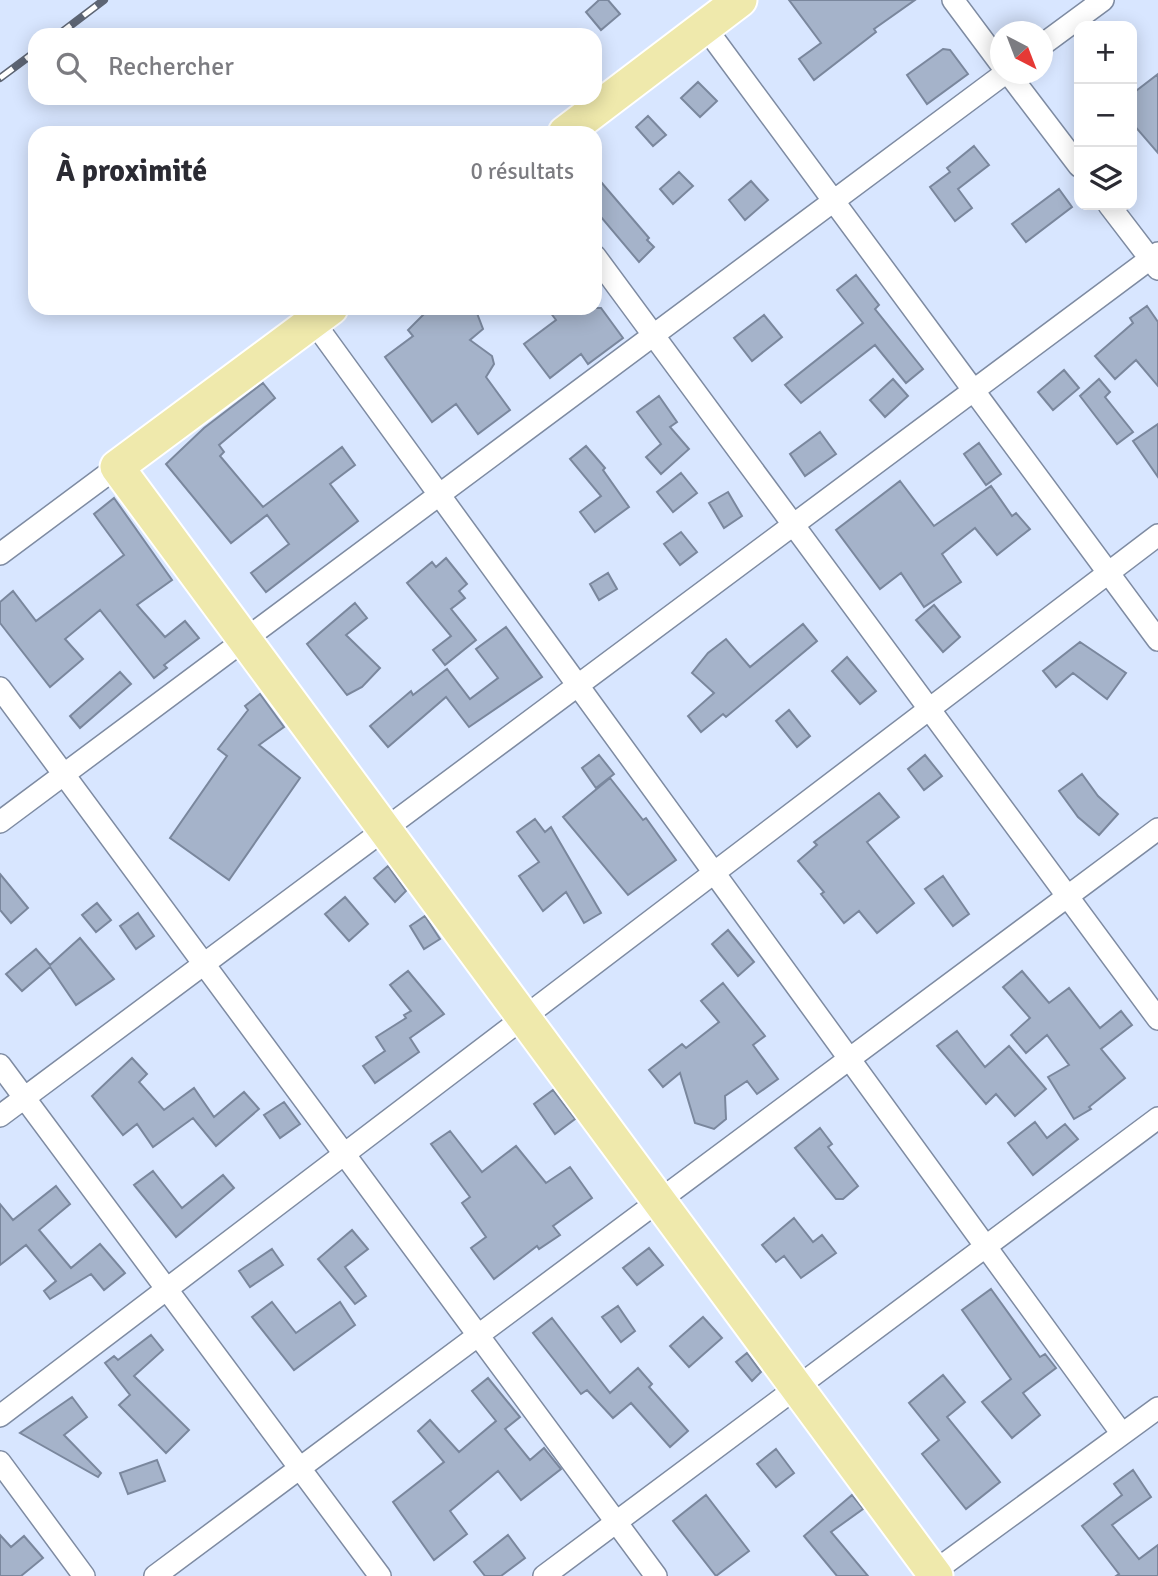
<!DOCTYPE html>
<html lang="fr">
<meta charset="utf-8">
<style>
:root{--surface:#fff;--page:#f7f7f7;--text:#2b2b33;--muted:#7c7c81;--line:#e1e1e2}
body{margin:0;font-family:Signika,sans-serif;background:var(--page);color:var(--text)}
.controls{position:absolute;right:21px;top:21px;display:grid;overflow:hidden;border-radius:14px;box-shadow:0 4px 18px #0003}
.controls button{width:63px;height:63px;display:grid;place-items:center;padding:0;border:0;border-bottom:2px solid var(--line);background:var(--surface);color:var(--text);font:35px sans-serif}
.compass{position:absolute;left:990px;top:21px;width:63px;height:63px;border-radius:50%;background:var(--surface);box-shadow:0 4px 18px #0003;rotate:138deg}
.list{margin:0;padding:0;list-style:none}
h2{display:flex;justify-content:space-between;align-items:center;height:91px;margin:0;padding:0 28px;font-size:30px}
h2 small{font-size:23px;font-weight:400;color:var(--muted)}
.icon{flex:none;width:38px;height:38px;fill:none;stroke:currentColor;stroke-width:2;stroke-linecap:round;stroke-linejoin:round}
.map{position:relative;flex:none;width:1158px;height:1576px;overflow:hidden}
.search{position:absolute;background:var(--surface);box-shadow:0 4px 18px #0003;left:28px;top:28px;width:574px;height:77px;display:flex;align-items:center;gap:18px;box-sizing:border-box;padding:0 24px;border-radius:21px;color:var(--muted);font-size:26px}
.panel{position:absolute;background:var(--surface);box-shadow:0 4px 18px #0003;left:28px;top:126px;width:574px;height:189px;border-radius:21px}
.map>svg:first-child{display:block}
.building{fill:#a5b3ca;stroke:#7a879d;stroke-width:2}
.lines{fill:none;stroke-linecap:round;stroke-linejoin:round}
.street-casing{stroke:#7e8ba2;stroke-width:24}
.primary-casing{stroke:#fff;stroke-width:37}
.street{stroke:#fff;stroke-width:21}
.primary{stroke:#efe9ac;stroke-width:33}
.rail-casing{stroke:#5d6574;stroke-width:8}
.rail{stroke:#fff;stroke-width:5;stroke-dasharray:16;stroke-linecap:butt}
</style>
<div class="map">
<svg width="1158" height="1576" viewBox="0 0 1158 1576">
<rect width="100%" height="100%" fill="#d8e6ff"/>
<path class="building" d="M 599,0 L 608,0 L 620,14 L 601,30 L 586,12 Z
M 789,0 L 915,0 L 874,29 L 876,32 L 814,80 L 799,59 L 821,43 Z
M 943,49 L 950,50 L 968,74 L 927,104 L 907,75 Z
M 1158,74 L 1158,153 L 1132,123 L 1132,94 Z
M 698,82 L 717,101 L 700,117 L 681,98 Z
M 648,116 L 666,135 L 653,146 L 636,127 Z
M 974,146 L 989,165 L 958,189 L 972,208 L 955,221 L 930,187 L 950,172 L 947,168 Z
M 679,172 L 693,186 L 673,204 L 660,189 Z
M 595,175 L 649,238 L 647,240 L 654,247 L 639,262 L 595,210 Z
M 751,181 L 768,200 L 745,220 L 729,200 Z
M 1059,189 L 1072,207 L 1026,242 L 1012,224 Z
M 856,275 L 879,305 L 875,309 L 923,369 L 906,383 L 875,345 L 801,403 L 785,385 L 863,323 L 837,290 Z
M 1147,306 L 1158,322 L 1158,386 L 1136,360 L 1115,379 L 1095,356 L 1133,323 L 1130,318 Z
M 430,308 L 475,308 L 483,329 L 470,340 L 492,356 L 494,364 L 486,377 L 510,410 L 478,434 L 456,404 L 432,422 L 385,357 L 413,336 L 408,330 Z
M 547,308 L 601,308 L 623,338 L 588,364 L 581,354 L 550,378 L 524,344 L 556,320 Z
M 764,315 L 782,337 L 752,361 L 734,338 Z
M 1064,370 L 1079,388 L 1053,410 L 1038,392 Z
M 893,379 L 908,396 L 885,417 L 870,400 Z
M 1099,379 L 1110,392 L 1105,397 L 1133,432 L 1117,444 L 1080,396 Z
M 263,383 L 275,398 L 219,445 L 224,452 L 220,456 L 263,507 L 342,447 L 355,465 L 330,484 L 358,521 L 266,592 L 251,573 L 289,544 L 267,515 L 231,543 L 166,464 L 204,428 Z
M 659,396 L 677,422 L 670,427 L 689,449 L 661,474 L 646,457 L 661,444 L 637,412 Z
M 1158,424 L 1158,477 L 1133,441 Z
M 820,432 L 836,454 L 805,476 L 790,454 Z
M 979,443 L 1001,474 L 986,485 L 964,454 Z
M 586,446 L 605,468 L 603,470 L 629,507 L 595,532 L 580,512 L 601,496 L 570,459 Z
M 681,473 L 697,493 L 673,512 L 657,492 Z
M 900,481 L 934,526 L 991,486 L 1012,516 L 1016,513 L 1030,529 L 997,555 L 975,528 L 942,554 L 961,582 L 924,607 L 901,573 L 880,589 L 836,530 Z
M 728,492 L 742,516 L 724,528 L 709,503 Z
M 114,498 L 172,580 L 137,605 L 165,637 L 185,621 L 199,638 L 164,665 L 167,668 L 154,678 L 100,610 L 65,639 L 83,659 L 50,687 L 0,623 L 0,602 L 13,591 L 36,621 L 124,555 L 94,514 Z
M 681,532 L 697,552 L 680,565 L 664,544 Z
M 446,558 L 467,584 L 459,591 L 465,598 L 451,609 L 476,640 L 445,665 L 433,650 L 451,636 L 407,583 L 432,562 L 436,567 Z
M 608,573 L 617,589 L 599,600 L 590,584 Z
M 355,603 L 367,618 L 346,635 L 380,668 L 362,687 L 347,695 L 307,644 Z
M 934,605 L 960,637 L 943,652 L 916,620 Z
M 803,624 L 817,641 L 726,717 L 723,714 L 701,732 L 688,716 L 714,693 L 692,673 L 708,653 L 726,639 L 750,667 Z
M 506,627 L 542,677 L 469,727 L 446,697 L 388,747 L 370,726 L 411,691 L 413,695 L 447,669 L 470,699 L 498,678 L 476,649 Z
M 1080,642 L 1126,673 L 1107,699 L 1073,673 L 1056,687 L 1043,671 Z
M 847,657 L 876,691 L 860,704 L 832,671 Z
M 120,672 L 131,684 L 80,728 L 70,716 Z
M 260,694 L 284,727 L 259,745 L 300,778 L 229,880 L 170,838 L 227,756 L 218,749 L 248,710 L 245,706 Z
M 789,710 L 810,736 L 797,747 L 776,721 Z
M 599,755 L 614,774 L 596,788 L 582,768 Z
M 925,755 L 942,776 L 924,790 L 908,769 Z
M 1082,774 L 1098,796 L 1118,814 L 1099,835 L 1078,817 L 1059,791 Z
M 610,778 L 643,820 L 646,818 L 676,860 L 628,895 L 563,817 Z
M 879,793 L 899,817 L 867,842 L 914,903 L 877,933 L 859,911 L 844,923 L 821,894 L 824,892 L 798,861 L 817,845 L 814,842 Z
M 535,819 L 545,832 L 551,827 L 601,913 L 584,923 L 566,892 L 543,911 L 519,876 L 539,862 L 517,832 Z
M 388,866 L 406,891 L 395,902 L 374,878 Z
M 0,874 L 28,908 L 11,923 L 0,910 Z
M 943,876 L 969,914 L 953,926 L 925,889 Z
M 345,897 L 368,924 L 349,941 L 325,914 Z
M 97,903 L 111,920 L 96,932 L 82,915 Z
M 138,913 L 154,936 L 136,949 L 120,926 Z
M 425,916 L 440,939 L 424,949 L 410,926 Z
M 728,930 L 754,962 L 738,976 L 712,944 Z
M 80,938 L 114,979 L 76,1005 L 50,967 L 22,991 L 6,974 L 36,949 L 50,965 Z
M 408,971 L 444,1014 L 410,1038 L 419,1052 L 375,1083 L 363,1066 L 385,1051 L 376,1037 L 406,1018 L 404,1015 L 411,1011 L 390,985 Z
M 1022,971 L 1049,1003 L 1069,988 L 1100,1028 L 1121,1011 L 1132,1025 L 1101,1049 L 1125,1078 L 1089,1107 L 1091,1109 L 1074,1119 L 1048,1077 L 1069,1065 L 1047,1035 L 1026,1053 L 1011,1035 L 1030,1018 L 1003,987 Z
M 723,983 L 765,1036 L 753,1045 L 778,1079 L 757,1094 L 747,1081 L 725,1096 L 726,1119 L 714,1129 L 695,1123 L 680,1073 L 663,1087 L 649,1070 L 682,1044 L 686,1048 L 719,1022 L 701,1001 Z
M 957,1031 L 985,1067 L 1009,1046 L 1046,1089 L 1015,1116 L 996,1094 L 986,1104 L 937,1046 Z
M 132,1058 L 147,1074 L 139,1082 L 164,1110 L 194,1088 L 214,1117 L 244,1092 L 259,1109 L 216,1146 L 193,1118 L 153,1147 L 137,1124 L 123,1135 L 92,1096 Z
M 553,1090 L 575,1119 L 555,1134 L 534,1104 Z
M 284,1102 L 300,1124 L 280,1138 L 264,1115 Z
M 1035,1122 L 1047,1138 L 1065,1124 L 1078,1139 L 1033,1175 L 1008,1143 Z
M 820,1128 L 832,1144 L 828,1147 L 858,1186 L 843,1199 L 836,1199 L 795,1148 Z
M 450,1131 L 482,1172 L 516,1146 L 546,1183 L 570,1167 L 592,1198 L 553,1226 L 560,1235 L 539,1249 L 537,1246 L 494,1279 L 471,1248 L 486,1237 L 462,1203 L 470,1197 L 431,1144 Z
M 153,1171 L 182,1208 L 223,1175 L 234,1188 L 176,1237 L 134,1185 Z
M 56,1186 L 70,1204 L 39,1230 L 71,1268 L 100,1244 L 125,1273 L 104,1290 L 91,1274 L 50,1299 L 44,1291 L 56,1281 L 26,1245 L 0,1265 L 0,1204 L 13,1220 Z
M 794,1218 L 813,1242 L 822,1235 L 836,1253 L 801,1278 L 784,1256 L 776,1262 L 762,1245 Z
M 352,1230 L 368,1249 L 345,1267 L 366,1296 L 355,1304 L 318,1259 Z
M 649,1248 L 663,1265 L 637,1285 L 623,1268 Z
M 272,1249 L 283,1265 L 250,1287 L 239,1271 Z
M 991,1289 L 1040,1357 L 1045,1354 L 1056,1368 L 1023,1393 L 1040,1415 L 1012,1438 L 982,1402 L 1011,1379 L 962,1310 Z
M 272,1302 L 296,1333 L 340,1302 L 355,1325 L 294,1370 L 252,1317 Z
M 618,1306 L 635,1331 L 621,1342 L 602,1317 Z
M 703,1317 L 722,1338 L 689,1367 L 670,1346 Z
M 552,1318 L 610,1393 L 638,1368 L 652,1384 L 649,1387 L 688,1431 L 670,1447 L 631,1403 L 613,1418 L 587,1390 L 581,1394 L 533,1333 Z
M 151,1335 L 163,1350 L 134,1376 L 189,1430 L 166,1453 L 119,1405 L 130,1395 L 105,1363 L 114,1356 L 118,1360 Z
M 747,1353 L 761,1372 L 752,1381 L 736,1362 Z
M 943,1375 L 965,1402 L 947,1417 L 1000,1482 L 966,1509 L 922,1454 L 939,1440 L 909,1403 Z
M 488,1378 L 520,1417 L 505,1429 L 530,1460 L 544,1448 L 561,1469 L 521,1500 L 498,1471 L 450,1511 L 467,1534 L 434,1560 L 393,1502 L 444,1462 L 418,1431 L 430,1420 L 459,1452 L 496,1421 L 472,1391 Z
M 72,1397 L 87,1417 L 64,1435 L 101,1473 L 98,1477 L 20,1433 Z
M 776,1449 L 794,1473 L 776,1487 L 757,1464 Z
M 157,1460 L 165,1481 L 128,1494 L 120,1473 Z
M 1133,1470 L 1151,1497 L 1112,1525 L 1139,1559 L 1158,1545 L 1158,1576 L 1116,1576 L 1119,1574 L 1082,1526 L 1122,1495 L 1114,1484 Z
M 706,1495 L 749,1551 L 716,1576 L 673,1521 Z
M 852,1495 L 863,1509 L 831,1532 L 868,1576 L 837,1576 L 804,1536 Z
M 0,1535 L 11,1547 L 24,1536 L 43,1558 L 21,1576 L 0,1576 Z
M 508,1535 L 525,1558 L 501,1576 L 485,1576 L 474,1562 Z"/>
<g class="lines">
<g class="street-casing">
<path id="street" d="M 953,0 L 1000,63
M 705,27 L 1158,640
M 1042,45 L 1103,0
M 1009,74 L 1079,166
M 1109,205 L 1158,269
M 595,256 L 1158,1019
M 313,321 L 1122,1434
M 0,554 L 117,467
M 0,688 L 656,1576
M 0,822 L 1004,74
M 0,1065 L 380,1576
M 0,1116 L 1158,253
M 0,1416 L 1158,535
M 0,1462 L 84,1576
M 155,1576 L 1158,829
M 544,1576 L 1158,1118
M 928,1576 L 1158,1408"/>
</g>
<g class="primary-casing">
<path id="primary" d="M 565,133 L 740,0
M 331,308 L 117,467 L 936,1576"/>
</g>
<use href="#street" class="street"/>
<use href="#primary" class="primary"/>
<g class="rail-casing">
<path id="rail" d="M 58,35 L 104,0
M 0,78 L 35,52"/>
</g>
<use href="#rail" class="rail"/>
</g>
</svg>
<div class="controls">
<button>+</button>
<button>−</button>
<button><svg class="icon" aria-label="layers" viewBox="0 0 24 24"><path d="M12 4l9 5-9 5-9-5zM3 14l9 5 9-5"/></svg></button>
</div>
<svg class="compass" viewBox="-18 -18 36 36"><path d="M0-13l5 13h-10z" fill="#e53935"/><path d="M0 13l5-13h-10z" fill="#7c7c81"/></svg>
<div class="search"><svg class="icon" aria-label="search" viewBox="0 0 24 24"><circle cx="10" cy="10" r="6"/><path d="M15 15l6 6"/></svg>Rechercher</div>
<section class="panel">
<h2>À proximité<small>0 résultats</small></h2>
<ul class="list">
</ul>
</section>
</div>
